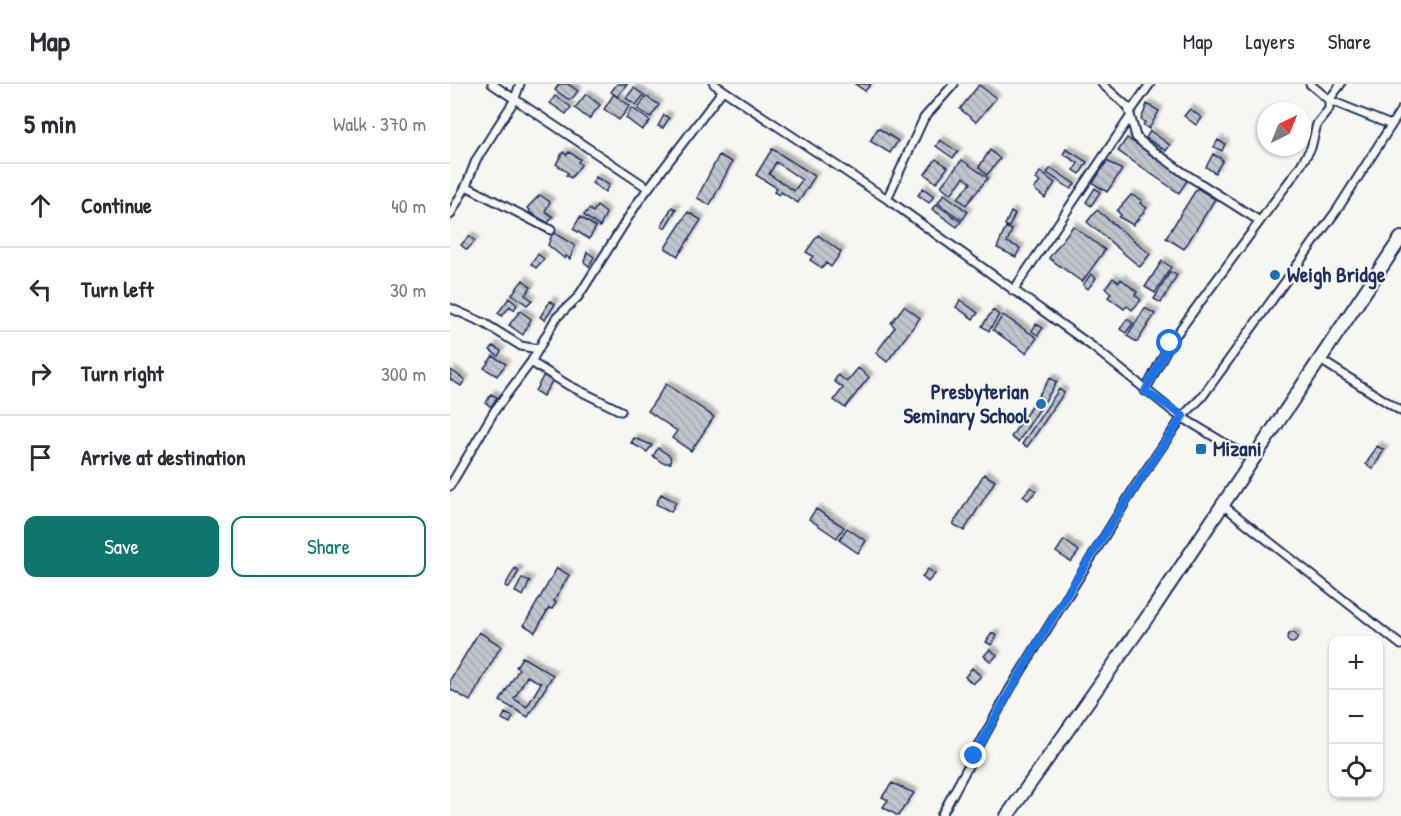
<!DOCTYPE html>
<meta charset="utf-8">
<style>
:root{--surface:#fff;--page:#f2f2f3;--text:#2b2b33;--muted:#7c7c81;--line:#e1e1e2;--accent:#0f766e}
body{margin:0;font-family:"Patrick Hand",sans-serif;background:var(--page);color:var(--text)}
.controls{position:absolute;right:18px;bottom:18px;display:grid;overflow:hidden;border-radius:12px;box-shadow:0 2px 4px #0004}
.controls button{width:54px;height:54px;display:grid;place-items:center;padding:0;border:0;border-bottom:2px solid var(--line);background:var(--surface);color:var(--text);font:30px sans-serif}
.compass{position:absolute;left:807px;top:18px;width:54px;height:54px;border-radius:50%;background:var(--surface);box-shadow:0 2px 4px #0004;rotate:43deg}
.stop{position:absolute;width:18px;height:18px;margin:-14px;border:4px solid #1a73e8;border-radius:50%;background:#fff}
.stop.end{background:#1a73e8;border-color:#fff;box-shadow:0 2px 6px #0008}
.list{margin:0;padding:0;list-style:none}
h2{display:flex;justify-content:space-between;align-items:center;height:78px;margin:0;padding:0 24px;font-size:26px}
h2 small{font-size:20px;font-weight:400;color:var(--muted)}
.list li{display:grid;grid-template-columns:39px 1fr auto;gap:18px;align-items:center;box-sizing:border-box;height:84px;padding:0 24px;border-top:2px solid var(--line)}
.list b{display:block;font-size:22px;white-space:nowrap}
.list em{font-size:20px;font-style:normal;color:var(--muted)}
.actions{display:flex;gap:12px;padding:18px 24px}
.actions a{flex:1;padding:14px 0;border:2px solid var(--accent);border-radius:12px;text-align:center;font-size:21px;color:var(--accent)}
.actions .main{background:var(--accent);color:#fff}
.icon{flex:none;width:33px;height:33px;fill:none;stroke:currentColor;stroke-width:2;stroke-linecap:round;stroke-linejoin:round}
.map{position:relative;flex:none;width:951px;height:732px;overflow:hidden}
header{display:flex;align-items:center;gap:36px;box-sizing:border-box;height:84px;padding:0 30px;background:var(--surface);border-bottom:2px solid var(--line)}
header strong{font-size:28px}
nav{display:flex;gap:33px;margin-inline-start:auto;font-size:21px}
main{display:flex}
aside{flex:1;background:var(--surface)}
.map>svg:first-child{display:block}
.building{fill:url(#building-back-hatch);stroke:#1b2f5e;stroke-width:1.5;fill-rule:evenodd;filter:url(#shadow)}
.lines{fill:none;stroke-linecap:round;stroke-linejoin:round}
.minor-casing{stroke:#1b2f5e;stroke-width:11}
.trunk-casing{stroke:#1b2f5e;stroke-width:16}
.minor{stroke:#f6f6f2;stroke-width:7}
.trunk{stroke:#f6f6f2;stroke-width:12}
.route{stroke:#1a73e8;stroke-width:8}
.poi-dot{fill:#1f6fb2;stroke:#f6f6f2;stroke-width:2}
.labels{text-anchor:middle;stroke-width:4.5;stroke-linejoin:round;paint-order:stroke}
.poi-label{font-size:21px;font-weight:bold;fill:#1b2f5e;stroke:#f6f6f2;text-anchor:start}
</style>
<header>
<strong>Map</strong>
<nav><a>Map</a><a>Layers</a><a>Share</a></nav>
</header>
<main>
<aside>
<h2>5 min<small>Walk · 370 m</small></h2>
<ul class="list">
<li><svg class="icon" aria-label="ahead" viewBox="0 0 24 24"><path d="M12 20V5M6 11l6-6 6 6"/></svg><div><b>Continue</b></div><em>40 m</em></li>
<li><svg class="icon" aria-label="left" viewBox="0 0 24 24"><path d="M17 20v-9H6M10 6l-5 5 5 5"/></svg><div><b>Turn left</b></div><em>30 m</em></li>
<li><svg class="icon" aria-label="right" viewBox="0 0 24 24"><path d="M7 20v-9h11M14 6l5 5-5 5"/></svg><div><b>Turn right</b></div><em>300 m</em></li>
<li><svg class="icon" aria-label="arrive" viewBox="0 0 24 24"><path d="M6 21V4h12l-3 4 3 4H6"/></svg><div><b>Arrive at destination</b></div></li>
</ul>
<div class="actions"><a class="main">Save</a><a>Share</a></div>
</aside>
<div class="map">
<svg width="951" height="732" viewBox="0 0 951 732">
<defs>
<pattern id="building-back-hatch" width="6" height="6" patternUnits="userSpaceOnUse" patternTransform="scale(1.5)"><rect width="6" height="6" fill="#c0c4cd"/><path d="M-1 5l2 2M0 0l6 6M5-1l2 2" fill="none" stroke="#a4a9b2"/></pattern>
<filter id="shadow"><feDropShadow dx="4" dy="-4" stdDeviation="1.5" flood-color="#0004"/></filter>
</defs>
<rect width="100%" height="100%" fill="#f6f6f2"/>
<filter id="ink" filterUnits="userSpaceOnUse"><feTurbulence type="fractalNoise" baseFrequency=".0167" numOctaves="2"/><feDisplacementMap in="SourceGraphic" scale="12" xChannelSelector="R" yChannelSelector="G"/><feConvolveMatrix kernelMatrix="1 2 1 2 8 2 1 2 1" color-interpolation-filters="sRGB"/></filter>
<g filter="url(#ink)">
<path class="building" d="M 109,0 L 118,0 L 128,7 L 122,15 L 118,15 L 105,6 Z
M 167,0 L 177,0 L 167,13 L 161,8 Z
M 405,0 L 421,0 L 415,7 Z
M 529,1 L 546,14 L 526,38 L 510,25 Z
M 184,4 L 194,11 L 186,21 L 176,14 Z
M 136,10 L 150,21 L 139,35 L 125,24 Z
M 164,10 L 180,22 L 169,36 L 154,25 Z
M 105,12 L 121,23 L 116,30 L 100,19 Z
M 196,12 L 209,21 L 201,33 L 188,25 Z
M 697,20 L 709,27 L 699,45 L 693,41 L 695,38 L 691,36 Z
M 182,24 L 200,37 L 192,46 L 176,34 Z
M 740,25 L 752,34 L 746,41 L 734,32 Z
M 214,31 L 219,34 L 213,44 L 208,42 Z
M 428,44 L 448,57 L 440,69 L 420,57 Z
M 700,47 L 720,61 L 716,67 L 696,54 Z
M 677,54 L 738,95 L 729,109 L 668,67 Z
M 490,56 L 508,68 L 503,74 L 486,62 Z
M 768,56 L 775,60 L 772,67 L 764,63 Z
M 322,65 L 365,92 L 348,119 L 331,108 L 329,111 L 324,108 L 327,104 L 306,91 ZM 326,78 L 352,96 L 344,107 L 319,90 Z
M 616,65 L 637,78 L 630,90 L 624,86 L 628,79 L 613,70 Z
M 540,66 L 550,75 L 537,91 L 529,83 Z
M 113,68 L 117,71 L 119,68 L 130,75 L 128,78 L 131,81 L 121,94 L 116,91 L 118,89 L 106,80 Z
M 763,70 L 773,76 L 765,89 L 756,83 Z
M 269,71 L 282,78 L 260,121 L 247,114 Z
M 486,75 L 498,83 L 486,99 L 475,90 Z
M 512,76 L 538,94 L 516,121 L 508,114 L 521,99 L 514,93 L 501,110 L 491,102 Z
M 657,77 L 672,86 L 657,108 L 643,99 Z
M 601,84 L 625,100 L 621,105 L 597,89 Z
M 590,88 L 605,99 L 595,114 L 584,105 L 590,98 L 586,95 Z
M 146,93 L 159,101 L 155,108 L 142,99 Z
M 473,104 L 484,112 L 479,119 L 468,111 Z
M 645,104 L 650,108 L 641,122 L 636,118 Z
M 747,104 L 765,115 L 734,165 L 716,154 Z
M 494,110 L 518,128 L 512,136 L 488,119 Z
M 90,111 L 100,118 L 95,127 L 103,133 L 98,139 L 79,128 L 80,126 L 77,124 Z
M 681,111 L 692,116 L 690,119 L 697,124 L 683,141 L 669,133 L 671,131 L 667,127 Z
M 486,120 L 511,138 L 507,143 L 482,125 Z
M 147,122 L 156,129 L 150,143 L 134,131 L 139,125 L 143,128 Z
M 222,123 L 226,125 L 215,144 L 211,142 Z
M 647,126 L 700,170 L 690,183 L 637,138 Z
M 238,128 L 251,136 L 228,172 L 215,164 Z
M 561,128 L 565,130 L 559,143 L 555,141 Z
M 130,133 L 146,143 L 139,155 L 123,145 Z
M 623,142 L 655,166 L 632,198 L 599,174 Z
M 556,143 L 562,146 L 557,158 L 570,164 L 566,173 L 547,164 Z
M 103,148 L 125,162 L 120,175 L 116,172 L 115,175 L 98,161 Z
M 368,151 L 391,168 L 381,183 L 376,179 L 372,184 L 360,176 L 363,172 L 356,168 Z
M 19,152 L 25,157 L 17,166 L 11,161 Z
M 137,168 L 144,173 L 139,182 L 134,178 Z
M 88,170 L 94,175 L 86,184 L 81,180 Z
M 712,177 L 721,183 L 705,209 L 695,203 Z
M 720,188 L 727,191 L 711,219 L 704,215 Z
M 641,190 L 646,194 L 638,205 L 633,201 Z
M 663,194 L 669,198 L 671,195 L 687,208 L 685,211 L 691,216 L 682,226 L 677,222 L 674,225 L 658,213 L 661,209 L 655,204 Z
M 73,196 L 81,203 L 75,211 L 82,216 L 77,221 L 62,210 Z
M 59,214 L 67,221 L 64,226 L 60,222 L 52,232 L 48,229 Z
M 510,216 L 528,229 L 523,235 L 506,223 Z
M 100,217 L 105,220 L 95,236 L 90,233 Z
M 454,222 L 470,234 L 437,278 L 426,269 L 445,243 L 441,239 Z
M 695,224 L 705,230 L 687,258 L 677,252 Z
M 543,226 L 549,231 L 539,247 L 532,242 Z
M 70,227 L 81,235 L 73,251 L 59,241 Z
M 553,231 L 587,254 L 576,269 L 543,246 Z
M 677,235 L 683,239 L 676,249 L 670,245 Z
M 586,240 L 593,244 L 588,251 L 582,247 Z
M 43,262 L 51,267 L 48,272 L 40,266 Z
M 43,272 L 56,280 L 47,292 L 34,284 Z
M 408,284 L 419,293 L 395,324 L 384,316 L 393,304 L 384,297 L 388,291 L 397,298 Z
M 1,286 L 15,296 L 11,302 L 0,295 Z
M 95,289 L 104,294 L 93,312 L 85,307 Z
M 600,294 L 607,298 L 568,358 L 561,353 Z
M 216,300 L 264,333 L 241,367 L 222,354 L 227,347 L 198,327 Z
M 609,305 L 614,309 L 577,363 L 572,360 Z
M 41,310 L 47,313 L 41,323 L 36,319 Z
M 184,354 L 202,361 L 197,368 L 181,359 Z
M 927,362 L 934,366 L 923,385 L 916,380 Z
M 208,364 L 220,372 L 221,379 L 213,379 L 203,372 Z
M 534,390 L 545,397 L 514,447 L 503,440 Z
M 581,403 L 586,407 L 578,416 L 573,412 Z
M 211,410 L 226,418 L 221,428 L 206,420 Z
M 366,425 L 394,443 L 387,454 L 359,435 Z
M 397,444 L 416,457 L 408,469 L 389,456 Z
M 614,456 L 629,467 L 621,478 L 606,468 Z
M 65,484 L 69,487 L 59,504 L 55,502 Z
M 107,484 L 119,491 L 104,517 L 106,518 L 102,525 L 99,524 L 85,548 L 74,541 Z
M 478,485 L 485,490 L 478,498 L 472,493 Z
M 72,494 L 80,497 L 73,512 L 65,508 Z
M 29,548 L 51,562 L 20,617 L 0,605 L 0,596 Z
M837 554a5 5 0 1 1 10 0a5 5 0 1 1-10 0Z
M 542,549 L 547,552 L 541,561 L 536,558 Z
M 540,565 L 547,571 L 541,578 L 534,572 Z
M 72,573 L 103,591 L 78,633 L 50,617 L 69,585 L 66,583 ZM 77,592 L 91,599 L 77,623 L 64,615 Z
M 522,584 L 531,592 L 523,600 L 515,593 Z
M 55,629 L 63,633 L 60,639 L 52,635 Z
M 442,699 L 464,709 L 448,732 L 433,723 L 438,716 L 432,713 Z"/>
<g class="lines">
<g class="minor-casing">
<path id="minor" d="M 42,0 L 198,104
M 264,0 L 437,115 L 643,263 L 725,329 L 804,377
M 652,0 L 678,23 L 686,53 L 694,60 L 734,89 L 808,136
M 860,0 L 879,16 L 941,41
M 680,28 L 700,0
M 16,102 L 101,146
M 437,115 L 474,34 L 504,0
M 0,131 L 16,102 L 26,76 L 64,17 L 70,0
M 563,207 L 680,33
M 0,224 L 34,239 L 71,262 L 88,265
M 869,275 L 951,327
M 81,278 L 118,301 L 171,327
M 695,307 L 720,259 L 849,84 L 861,64 L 867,40 L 879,25 L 879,16 L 891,0
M 0,402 L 45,326 L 81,278 L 106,234 L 128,213 L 188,118 L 273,6
M 774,422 L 951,561
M 491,732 L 560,605 L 688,398 L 733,332 L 752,313 L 887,126 L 951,26"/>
</g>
<g class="trunk-casing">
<path id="trunk" d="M 557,732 L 703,525 L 951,154"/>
</g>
<use href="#minor" class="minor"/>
<use href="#trunk" class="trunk"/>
</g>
</g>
<g class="lines" filter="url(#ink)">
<path class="route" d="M 524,672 C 587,555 658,442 733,332 L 695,307 L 720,259"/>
</g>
<g class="poi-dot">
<circle cx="825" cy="191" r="6"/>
<circle cx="591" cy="320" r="6"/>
<rect x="745" y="359" width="12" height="12" rx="3"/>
</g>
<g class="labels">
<g class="poi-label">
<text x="837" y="198">Weigh Bridge</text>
<text x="579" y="315" text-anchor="end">Presbyterian<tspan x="579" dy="24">Seminary School</tspan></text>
<text x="763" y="372">Mizani</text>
</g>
</g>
</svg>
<div class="controls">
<button>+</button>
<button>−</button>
<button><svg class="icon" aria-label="locate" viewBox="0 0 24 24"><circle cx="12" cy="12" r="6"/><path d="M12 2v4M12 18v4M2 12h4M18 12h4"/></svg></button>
</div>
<svg class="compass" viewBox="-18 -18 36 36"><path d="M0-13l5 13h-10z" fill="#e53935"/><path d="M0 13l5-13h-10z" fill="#7c7c81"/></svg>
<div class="stop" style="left:720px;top:259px"></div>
<div class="stop end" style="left:524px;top:672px"></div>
</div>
</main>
